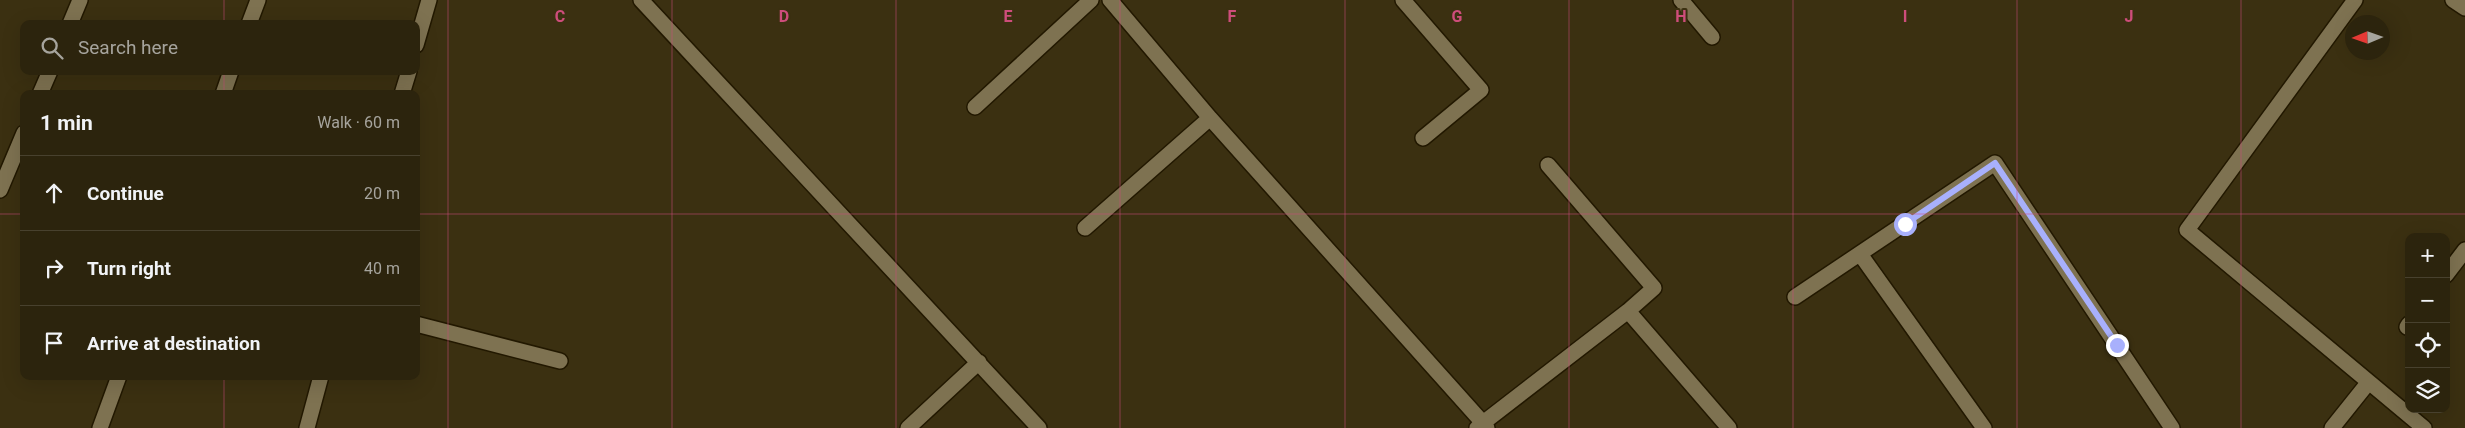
<!DOCTYPE html>
<meta charset="utf-8">
<style>
:root{--surface:#2c240d;--page:#342c16;--text:#f1f3f6;--muted:#a6a49d;--line:#48412e}
body{margin:0;font-family:Roboto,sans-serif;background:var(--page);color:var(--text)}
.controls{position:absolute;right:15px;bottom:15px;display:grid;overflow:hidden;border-radius:10px;box-shadow:0 5px 20px #0002}
.controls button{width:45px;height:45px;display:grid;place-items:center;padding:0;border:0;border-bottom:1px solid var(--line);background:var(--surface);color:var(--text);font:25px sans-serif}
.compass{position:absolute;left:2345px;top:15px;width:45px;height:45px;border-radius:50%;background:var(--surface);box-shadow:0 5px 20px #0002;rotate:268deg}
.stop{position:absolute;width:15px;height:15px;margin:-11px;border:4px solid #a8b0fc;border-radius:50%;background:#fff}
.stop.end{background:#a8b0fc;border-color:#fff;box-shadow:0 1px 5px #0008}
.list{margin:0;padding:0;list-style:none}
h2{display:flex;justify-content:space-between;align-items:center;height:65px;margin:0;padding:0 20px;font-size:21px}
h2 small{font-size:16px;font-weight:400;color:var(--muted)}
.list li{display:grid;grid-template-columns:32px 1fr auto;gap:15px;align-items:center;box-sizing:border-box;height:75px;padding:0 20px;border-top:1px solid var(--line)}
.list b{display:block;font-size:19px;white-space:nowrap}
.list em{font-size:16px;font-style:normal;color:var(--muted)}
.icon{flex:none;width:28px;height:28px;fill:none;stroke:currentColor;stroke-width:2;stroke-linecap:round;stroke-linejoin:round}
.map{position:relative;flex:none;width:2465px;height:428px;overflow:hidden}
.search{position:absolute;background:var(--surface);box-shadow:0 5px 20px #0002;left:20px;top:20px;width:400px;height:55px;display:flex;align-items:center;gap:12px;box-sizing:border-box;padding:0 18px;border-radius:10px;color:var(--muted);font-size:19px}
.panel{position:absolute;background:var(--surface);box-shadow:0 5px 20px #0002;left:20px;top:90px;width:400px;height:290px;border-radius:10px}
.map>svg:first-child{display:block}
.lines{fill:none;stroke-linecap:round;stroke-linejoin:round}
.street-casing{stroke:#221800;stroke-width:18}
.street{stroke:#7e7251;stroke-width:15}
.route{stroke:#a8b0fc;stroke-width:6}
.grid{fill:none;stroke:#ce4d7b;stroke-width:1;stroke-opacity:0.55}
.grid-label{font-size:16px;text-anchor:middle;font-weight:bold;fill:#ce4d7b;stroke:#3b3011;stroke-width:4;stroke-linejoin:round;paint-order:stroke}
</style>
<div class="map">
<svg width="2465" height="428" viewBox="0 0 2465 428">
<rect width="100%" height="100%" fill="#3b3011"/>
<g class="lines">
<g class="street-casing">
<path id="street" d="M 641,0 L 1039,428
M 1110,0 L 1210,118 L 1483,423 L 1477,428
M 1403,0 L 1481,90 L 1423,138
M 1681,0 L 1712,37
M 2355,0 L 2187,230 L 2424,428
M 2453,0 L 2465,8
M 70,24 L 80,0
M 249,24 L 258,0
M 416,45 L 429,0
M 40,94 L 50,71
M 223,94 L 231,71
M 402,94 L 409,71
M 975,107 L 1091,0
M 1548,165 L 1654,288 L 1628,311
M 0,190 L 24,133
M 1085,228 L 1210,118
M 1860,254 L 1984,428
M 2446,275 L 2465,250
M 1795,297 L 1995,163 L 2172,428
M 416,324 L 560,361
M 2407,327 L 2409,324
M 100,428 L 119,376
M 307,428 L 321,376
M 908,428 L 979,362
M 1487,428 L 1483,423 L 1628,311 L 1729,428
M 2332,428 L 2368,383"/>
</g>
<use href="#street" class="street"/>
</g>
<g class="lines">
<path class="route" d="M 1905,224 L 1995,163 L 2117,345"/>
</g>
<path class="grid" d="M 224,0 L 224,24M 448,0 L 448,428M 672,0 L 672,428M 896,0 L 896,428M 1120,0 L 1120,428M 1345,0 L 1345,428M 1569,0 L 1569,428M 1793,0 L 1793,428M 2017,0 L 2017,428M 2241,0 L 2241,428M 224,71 L 224,94M 0,214 L 24,214M 416,214 L 2465,214M 224,376 L 224,428"/>
<g class="grid-label">
<text x="560" y="22">C</text>
<text x="784" y="22">D</text>
<text x="1008" y="22">E</text>
<text x="1232" y="22">F</text>
<text x="1457" y="22">G</text>
<text x="1681" y="22">H</text>
<text x="1905" y="22">I</text>
<text x="2129" y="22">J</text>
</g>
</svg>
<div class="controls">
<button>+</button>
<button>−</button>
<button><svg class="icon" aria-label="locate" viewBox="0 0 24 24"><circle cx="12" cy="12" r="6"/><path d="M12 2v4M12 18v4M2 12h4M18 12h4"/></svg></button>
<button><svg class="icon" aria-label="layers" viewBox="0 0 24 24"><path d="M12 4l9 5-9 5-9-5zM3 14l9 5 9-5"/></svg></button>
</div>
<svg class="compass" viewBox="-18 -18 36 36"><path d="M0-13l5 13h-10z" fill="#e53935"/><path d="M0 13l5-13h-10z" fill="#a6a49d"/></svg>
<div class="stop" style="left:1905px;top:224px"></div>
<div class="stop end" style="left:2117px;top:345px"></div>
<div class="search"><svg class="icon" aria-label="search" viewBox="0 0 24 24"><circle cx="10" cy="10" r="6"/><path d="M15 15l6 6"/></svg>Search here</div>
<section class="panel">
<h2>1 min<small>Walk · 60 m</small></h2>
<ul class="list">
<li><svg class="icon" aria-label="ahead" viewBox="0 0 24 24"><path d="M12 20V5M6 11l6-6 6 6"/></svg><div><b>Continue</b></div><em>20 m</em></li>
<li><svg class="icon" aria-label="right" viewBox="0 0 24 24"><path d="M7 20v-9h11M14 6l5 5-5 5"/></svg><div><b>Turn right</b></div><em>40 m</em></li>
<li><svg class="icon" aria-label="arrive" viewBox="0 0 24 24"><path d="M6 21V4h12l-3 4 3 4H6"/></svg><div><b>Arrive at destination</b></div></li>
</ul>
</section>
</div>
